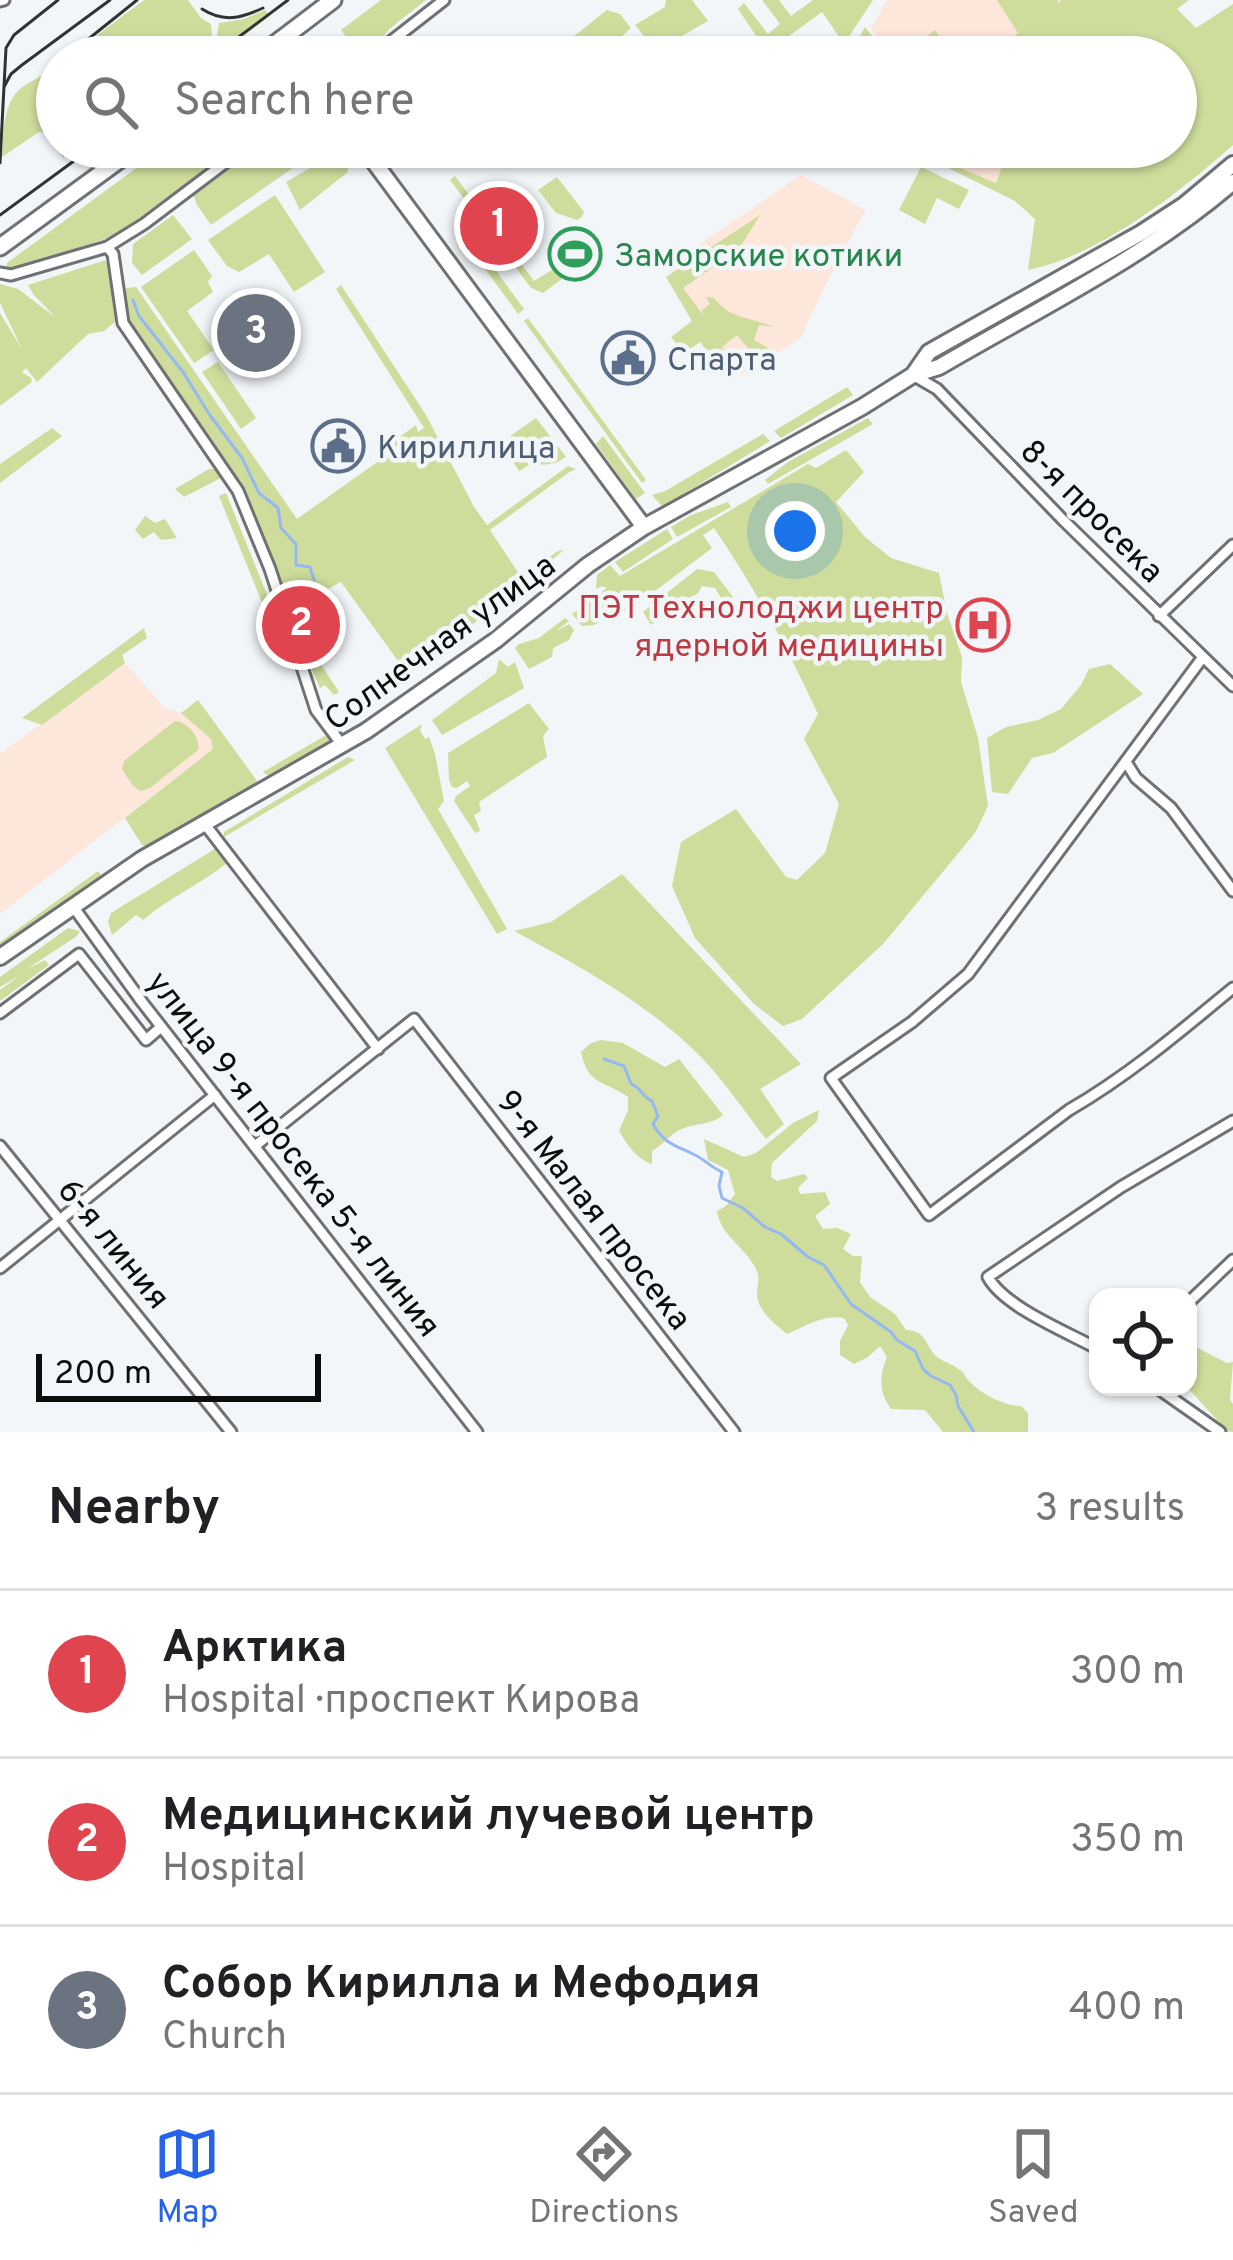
<!DOCTYPE html>
<meta charset="utf-8">
<style>
:root{--surface:#fff;--page:#f2f2f2;--text:#202124;--muted:#757577;--line:#e0e0e0;--accent:#2563eb}
body{margin:0;font-family:Overpass,sans-serif;background:var(--page);color:var(--text)}
.controls{position:absolute;right:36px;bottom:36px;display:grid;overflow:hidden;border-radius:24px;box-shadow:0 3px 9px #0004}
.controls button{width:108px;height:108px;display:grid;place-items:center;padding:0;border:0;border-bottom:3px solid var(--line);background:var(--surface);color:var(--text);font:60px sans-serif}
.scale{position:absolute;left:36px;bottom:30px;width:285px;box-sizing:border-box;padding-left:12px;border:6px solid #0b0c0c;border-top:0;font-size:33px;line-height:42px;white-space:nowrap;color:#0b0c0c;-webkit-text-stroke:9px #f3f6f9;paint-order:stroke}
.you{position:absolute;left:795px;top:531px;width:42px;height:42px;margin:-30px;border:9px solid #fff;border-radius:50%;background:#1a73e8;box-shadow:0 0 0 18px #1a73e833}
.badge{display:grid;place-items:center;width:78px;height:78px;border-radius:50%;background:var(--accent);color:#fff;font-size:39px;font-weight:700}
.pin{position:absolute;translate:-50% -50%;border:6px solid #fff;box-shadow:0 3px 12px #0006}
.list{margin:0;padding:0;list-style:none}
h2{display:flex;justify-content:space-between;align-items:center;height:156px;margin:0;padding:0 48px;font-size:51px}
h2 small{font-size:39px;font-weight:400;color:var(--muted)}
.list li{display:grid;grid-template-columns:78px 1fr auto;gap:36px;align-items:center;box-sizing:border-box;height:168px;padding:0 48px;border-top:3px solid var(--line)}
.list b{display:block;font-size:45px;white-space:nowrap}
.list p{margin:0;font-size:39px;white-space:nowrap;color:var(--muted)}
.list em{font-size:39px;font-style:normal;color:var(--muted)}
.icon{flex:none;width:66px;height:66px;fill:none;stroke:currentColor;stroke-width:2;stroke-linecap:round;stroke-linejoin:round}
.map{position:relative;flex:none;width:1233px;height:1432px;overflow:hidden}
.search{position:absolute;background:var(--surface);box-shadow:0 3px 9px #0004;left:36px;right:36px;top:36px;height:132px;display:flex;align-items:center;gap:30px;box-sizing:border-box;padding:0 42px;border-radius:66px;color:var(--muted);font-size:45px}
.sheet{height:660px;background:var(--surface)}
nav{display:flex;justify-content:space-around;align-items:center;box-sizing:border-box;height:168px;border-top:3px solid var(--line);background:var(--surface);font-size:33px;color:var(--muted)}
nav a{display:grid;justify-items:center;gap:6px}
nav .on{color:var(--accent)}
.map>svg:first-child{display:block}
.education{fill:#fde6da}
.green{fill:#cedc9c}
.lines{fill:none;stroke-linecap:round;stroke-linejoin:round}
.stream{stroke:#95b8f3;stroke-width:3}
.street-casing{stroke:#6f7174;stroke-width:15}
.secondary-casing{stroke:#6f7174;stroke-width:20}
.primary-casing{stroke:#6f7174;stroke-width:21}
.street{stroke:#fff;stroke-width:9}
.secondary{stroke:#fff;stroke-width:14}
.primary{stroke:#fff;stroke-width:15}
.tram{stroke:#313333;stroke-width:3}
.labels{text-anchor:middle;stroke-width:9;stroke-linejoin:round;paint-order:stroke}
.leisure-label{font-size:33px;fill:#27864d;stroke:#f3f6f9;text-anchor:start}
.service-label{font-size:33px;fill:#4e5e75;stroke:#f3f6f9;text-anchor:start}
.street-label{font-size:33px;fill:#0b0c0c;stroke:#f3f6f9}
.health-label{font-size:33px;fill:#be3a42;stroke:#f3f6f9;text-anchor:end}
</style>
<div class="map">
<svg width="1233" height="1432" viewBox="0 0 1233 1432">
<rect width="100%" height="100%" fill="#f3f6f9"/>
<path class="education" d="M 887,0 L 1061,0 L 1041,57 L 892,57 L 871,29 Z
M 948,147 L 1009,147 L 996,183 L 944,161 Z
M 801,175 L 866,210 L 834,267 L 800,339 L 741,375 L 667,266 Z
M 125,663 L 165,708 L 181,713 L 211,739 L 213,749 L 0,914 L 0,754 Z"/>
<path class="green" d="M 144,0 L 188,0 L 201,18 L 211,24 C 212,36 214,48 205,57 L 68,57 Z
M 381,0 L 426,0 C 415,9 402,18 391,28 C 376,41 384,47 362,57 L 341,30 Z
M 666,0 L 692,0 L 708,21 L 656,51 L 635,25 L 665,7 Z
M 762,0 L 779,0 L 791,16 L 813,0 L 873,0 L 844,44 L 822,12 L 767,52 L 738,9 L 744,3 L 768,34 L 780,24 Z
M 997,0 L 1057,0 L 1059,3 L 1061,0 L 1189,0 L 1177,9 L 1196,28 L 1233,4 L 1233,145 C 1180,192 1099,256 1028,270 L 1035,219 L 1015,201 L 942,165 L 944,161 L 996,183 L 1009,147 L 1176,147 L 1176,57 L 989,57 L 1018,33 Z
M 265,10 L 270,16 L 228,48 L 217,35 L 219,23 L 244,19 Z
M 607,10 L 620,14 L 631,28 L 599,57 L 574,57 L 564,44 Z
M 865,27 L 889,57 L 848,57 Z
M 935,30 L 955,57 L 898,57 Z
M 57,66 L 57,147 L 76,147 L 63,158 L 49,134 L 39,132 L 2,157 C 4,134 2,104 21,88 C 32,80 46,74 57,66 Z
M 165,147 L 235,147 L 116,235 L 22,268 L 6,269 L 7,263 Z
M 256,147 L 323,147 L 211,225 L 197,205 L 193,194 Z
M 339,151 L 348,164 L 348,172 L 300,210 L 286,182 Z
M 921,167 L 969,190 L 959,209 L 937,198 L 925,224 L 899,210 Z
M 455,176 L 534,281 L 562,264 L 570,273 L 543,293 L 531,288 L 450,180 Z
M 557,177 L 584,212 L 582,217 L 577,220 L 556,213 L 538,190 Z
M 275,195 L 325,272 L 294,292 L 269,254 L 239,272 L 227,266 L 208,240 Z
M 173,215 L 192,239 L 142,275 L 132,263 L 133,244 Z
M 760,215 L 739,249 L 683,288 L 703,315 L 702,310 L 710,304 L 706,297 L 714,298 C 731,320 751,317 774,327 L 759,325 L 754,340 L 770,349 L 754,355 L 737,335 L 722,347 L 729,357 L 718,365 L 700,342 L 684,353 L 671,337 L 692,321 L 666,277 Z
M 464,227 L 524,309 L 518,314 L 458,232 Z
M 194,250 L 212,276 L 208,282 L 213,292 L 187,311 L 214,350 L 194,363 L 141,287 Z
M 106,260 L 117,309 L 116,321 L 104,331 L 88,334 L 37,382 L 26,368 L 22,372 L 31,378 L 32,382 L 0,406 L 0,313 L 22,349 L 0,303 L 0,284 L 18,289 L 55,317 L 33,294 L 28,285 Z
M 341,285 L 426,415 L 474,507 L 487,525 L 568,466 L 576,469 L 568,473 L 490,530 L 521,577 L 558,551 L 564,550 L 467,629 L 465,624 L 406,672 L 341,582 L 288,610 L 239,490 L 131,329 L 120,289 L 136,287 L 297,519 L 380,460 L 375,455 L 416,425 L 418,432 L 424,428 L 336,289 Z
M 528,318 L 646,480 L 642,483 L 524,321 Z
M 218,362 L 256,418 L 241,429 L 202,372 Z
M 847,387 L 853,395 L 781,438 L 774,431 Z
M 536,418 L 566,457 L 556,463 L 542,465 L 527,450 L 520,454 L 529,465 L 519,471 L 503,446 L 505,440 Z
M 868,418 L 873,424 L 768,484 L 765,480 L 788,462 Z
M 52,428 L 62,436 L 0,483 L 0,464 Z
M 763,434 L 770,441 L 672,501 L 662,506 L 652,495 L 665,491 Z
M 603,436 L 645,493 L 636,499 L 596,444 Z
M 846,450 L 864,472 L 836,502 L 865,537 L 891,558 L 939,573 L 947,613 L 962,657 L 961,682 L 978,738 L 988,806 L 975,833 L 883,944 L 802,1019 L 783,1026 L 754,1004 L 695,938 L 672,886 L 681,842 L 736,809 L 786,877 L 797,880 L 825,853 L 839,804 L 804,739 L 818,714 C 788,649 754,587 714,528 L 703,535 L 712,548 L 639,603 L 639,594 L 623,597 L 621,605 L 626,610 L 615,613 L 594,625 L 582,626 L 572,614 L 607,588 L 602,586 L 596,589 L 597,575 L 610,565 L 620,576 L 808,464 L 816,468 Z
M 209,469 L 217,469 L 221,478 L 184,497 L 175,489 Z
M 226,493 L 270,602 L 263,605 L 219,496 Z
M 728,502 L 731,507 L 677,537 L 671,527 L 691,515 Z
M 145,516 L 155,523 L 165,519 L 177,538 L 161,540 L 154,532 L 143,539 L 135,530 Z
M 667,529 L 673,539 L 623,572 L 615,562 Z
M 697,569 L 714,572 L 733,597 L 724,603 L 715,588 L 702,586 L 698,593 L 651,625 L 643,612 Z
M 565,618 L 569,621 L 556,631 L 569,624 L 574,630 L 569,640 L 553,648 L 552,657 L 529,669 L 515,648 L 519,644 L 539,638 Z
M 295,625 L 339,692 L 334,695 L 325,685 L 320,688 L 292,626 Z
M 144,628 L 147,638 L 122,655 L 125,663 L 42,725 L 22,718 Z
M 499,659 L 508,667 L 515,662 L 524,688 L 442,735 L 432,720 L 496,673 Z
M 1110,664 L 1143,694 L 1053,753 L 1032,758 L 1008,794 L 992,792 L 987,738 L 1006,727 L 1038,720 L 1061,709 L 1081,685 L 1089,669 Z
M 198,700 L 250,771 L 257,781 L 256,786 L 149,847 L 142,845 L 125,818 L 213,749 L 211,739 L 181,713 Z
M 529,703 L 549,729 L 543,736 L 547,757 L 479,802 L 481,811 L 474,815 L 480,831 L 475,833 L 454,801 L 456,796 L 470,786 L 467,781 L 457,788 L 452,787 L 449,780 L 448,753 Z
M 175,721 C 188,722 201,738 198,750 L 150,788 L 141,791 L 133,786 L 122,769 L 124,761 Z
M 422,724 L 420,731 L 425,739 L 429,737 L 435,754 L 444,801 L 438,809 L 507,929 L 497,934 L 385,748 Z
M 333,731 L 340,739 L 272,778 L 263,772 Z
M 348,757 L 355,760 L 224,837 L 224,832 Z
M 218,847 L 227,863 C 201,884 170,897 143,920 L 136,915 L 112,935 L 108,922 L 111,913 Z
M 98,871 L 101,875 L 0,947 L 0,942 Z
M 622,874 L 801,1064 L 760,1089 L 784,1124 L 766,1139 C 745,1112 725,1082 701,1057 C 647,1003 581,967 514,931 L 551,922 Z
M 68,928 L 80,931 L 77,936 L 27,969 L 45,960 L 49,965 L 0,1001 L 0,990 L 19,976 L 0,987 L 0,977 Z
M 601,1040 L 623,1043 L 665,1067 L 679,1059 L 723,1115 C 709,1127 691,1122 676,1132 C 668,1138 661,1146 652,1151 L 652,1164 C 635,1158 628,1145 619,1131 L 628,1110 L 628,1097 C 604,1080 588,1086 581,1052 L 591,1043 Z
M 819,1110 L 817,1121 L 772,1163 L 771,1177 L 777,1181 L 804,1174 L 808,1178 L 798,1188 L 800,1194 L 825,1192 L 830,1204 L 815,1216 L 823,1229 L 837,1228 L 851,1234 L 843,1249 L 853,1256 L 862,1256 L 860,1282 L 870,1297 L 895,1314 L 906,1330 C 931,1332 923,1348 940,1359 C 946,1363 952,1364 957,1368 C 971,1378 958,1369 970,1382 C 981,1394 1005,1406 1021,1406 L 1028,1413 L 1028,1432 L 943,1432 L 925,1410 L 891,1409 C 879,1393 879,1375 887,1357 L 880,1346 L 868,1357 L 854,1364 L 840,1355 L 840,1341 L 848,1325 L 844,1318 C 823,1314 806,1326 787,1334 C 775,1324 759,1312 757,1296 C 757,1283 761,1278 755,1267 C 743,1245 721,1236 717,1211 L 726,1206 L 735,1194 L 728,1170 L 708,1160 L 704,1139 L 744,1157 L 756,1153 L 793,1123 Z
M 1188,1343 L 1227,1363 L 1233,1362 L 1230,1400 L 1233,1404 L 1233,1432 L 1227,1431 L 1187,1387 Z"/>
<g class="lines">
<path class="stream" d="M 133,300 L 139,316 L 183,372 L 209,414 L 242,458 L 259,493 L 278,508 L 281,528 L 296,544 L 296,565 L 310,567 L 320,600
M 604,1059 L 624,1066 L 631,1084 C 642,1088 642,1097 652,1101 L 658,1116 L 653,1124 C 664,1144 677,1146 695,1155 C 705,1160 711,1167 722,1172 L 719,1186 L 722,1198 L 743,1208 L 765,1227 L 781,1234 L 808,1257 L 824,1265 L 851,1304 L 891,1332 L 897,1340 L 915,1351 L 923,1369 L 931,1376 L 950,1385 L 956,1395 L 958,1406 L 974,1432"/>
<g class="street-casing">
<path id="street" d="M 0,1 L 4,0
M 371,57 L 444,0
M 107,247 L 113,254 L 123,323 L 238,491 L 270,569 L 316,710 L 343,746
M 0,273 L 11,275 L 107,247 L 144,224 L 246,147
M 913,375 L 937,389 L 1063,520 L 1233,686
M 1159,616 L 1233,545
M 1203,657 L 968,974 L 912,1022 L 831,1078 L 929,1215 L 1069,1110 C 1128,1076 1181,1031 1233,988
M 1126,762 L 1136,778 L 1171,808 L 1233,891
M 204,823 L 378,1049
M 72,905 L 142,1002 L 477,1432
M 0,1013 L 79,954 L 146,1040 L 161,1027
M 0,1146 L 231,1432
M 255,1146 L 414,1019 L 734,1432
M 0,1268 L 215,1095
M 1188,1303 L 1233,1260
M 1098,1349 C 1067,1332 1004,1307 988,1277 L 1121,1187 L 1233,1121
M 1156,1387 L 1220,1432"/>
</g>
<g class="secondary-casing">
<path id="secondary" d="M 281,39 L 295,57
M 363,147 L 644,527
M 913,375 L 929,352 L 1141,233 L 1184,205 L 1233,164
M 0,957 L 142,859 L 366,731 L 496,640 L 588,565 L 644,527 L 862,407 L 913,375 L 939,367 C 1036,310 1148,256 1233,182"/>
</g>
<g class="primary-casing">
<path id="primary" d="M 258,57 L 333,0
M 0,247 L 137,147"/>
</g>
<use href="#street" class="street"/>
<use href="#secondary" class="secondary"/>
<use href="#primary" class="primary"/>
<path class="tram" d="M 202,9 C 224,23 241,18 263,8
M 66,57 L 137,0
M 212,57 L 288,0
M 4,87 L 11,74 L 22,65 L 110,0
M 0,163 L 6,48 L 14,35 L 58,0
M 0,215 L 93,147"/>
</g>
<defs>
<g id="stadium-ring" transform="scale(2.7)"><circle r="9.5" fill="#f3f6f9" stroke="#2e9e5b" stroke-width="1.5"/><path d="M0-5a6.5 5 0 1 0 0 10a6.5 5 0 1 0 0-10ZM-3.5-1.8h7v3.6h-7Z" fill="#2e9e5b"/></g>
<g id="civic-ring" transform="scale(2.7)"><circle r="9.5" fill="#f3f6f9" stroke="#5c6f8a" stroke-width="1.5"/><path d="M-.6-6.5H3V-4.5H.6V-3L4-1V1h2V6H-6V1h2V-1L-.6-3ZM-1.2 2.5V6h2.4V2.5Z" fill="#5c6f8a"/></g>
<g id="hospital-ring" transform="scale(2.7)"><circle r="9.5" fill="#f3f6f9" stroke="#e0444e" stroke-width="1.5"/><path d="M-5-5h3v3.5h4V-5h3V5h-3V1.5h-4V5h-3Z" fill="#e0444e"/></g>
</defs>
<g fill-rule="evenodd">
<use href="#stadium-ring" x="575" y="254"/>
<use href="#civic-ring" x="628" y="358"/>
<use href="#civic-ring" x="338" y="446"/>
<use href="#hospital-ring" x="983" y="625"/>
</g>
<g class="labels">
<g class="leisure-label">
<text x="614" y="266">Заморские котики</text>
</g>
<g class="service-label">
<text x="667" y="370">Спарта</text>
<text x="377" y="458">Кириллица</text>
</g>
<g class="street-label">
<text transform="translate(1093 510) rotate(45)" y="12">8-я просека</text>
<text transform="translate(439 641) rotate(-36)" y="12">Солнечная улица</text>
<text transform="translate(295 1153) rotate(52)" y="12">улица 9-я просека 5-я линия</text>
<text transform="translate(595 1209) rotate(52)" y="12">9-я Малая просека</text>
<text transform="translate(115 1243) rotate(51)" y="12">6-я линия</text>
</g>
<g class="health-label">
<text x="944" y="618">ПЭТ Технолоджи центр<tspan x="944" dy="38">ядерной медицины</tspan></text>
</g>
</g>
</svg>
<div class="controls">
<button><svg class="icon" aria-label="locate" viewBox="0 0 24 24"><circle cx="12" cy="12" r="6"/><path d="M12 2v4M12 18v4M2 12h4M18 12h4"/></svg></button>
</div>
<div class="scale">200 m</div>
<div class="you"></div>
<div class="pin badge" style="left:499px;top:226px;background:#e0444e">1</div>
<div class="pin badge" style="left:301px;top:625px;background:#e0444e">2</div>
<div class="pin badge" style="left:256px;top:333px;background:#6b7280">3</div>
<div class="search"><svg class="icon" aria-label="search" viewBox="0 0 24 24"><circle cx="10" cy="10" r="6"/><path d="M15 15l6 6"/></svg>Search here</div>
</div>
<section class="sheet">
<h2>Nearby<small>3 results</small></h2>
<ul class="list">
<li><span class="badge" style="background:#e0444e">1</span><div><b>Арктика</b><p>Hospital · проспект Кирова</p></div><em>300 m</em></li>
<li><span class="badge" style="background:#e0444e">2</span><div><b>Медицинский лучевой центр</b><p>Hospital</p></div><em>350 m</em></li>
<li><span class="badge" style="background:#6b7280">3</span><div><b>Собор Кирилла и Мефодия</b><p>Church</p></div><em>400 m</em></li>
</ul>
</section>
<nav>
<a class="on"><svg class="icon" aria-label="map" viewBox="0 0 24 24"><path d="M3 6l6-2 6 2 6-2v14l-6 2-6-2-6 2zM9 4v14M15 6v14"/></svg>Map</a>
<a><svg class="icon" aria-label="directions" viewBox="0 0 24 24"><path d="M12 3l9 9-9 9-9-9zM9 14v-3h6M13 9l2 2-2 2"/></svg>Directions</a>
<a><svg class="icon" aria-label="saved" viewBox="0 0 24 24"><path d="M7 4h10v16l-5-4-5 4z"/></svg>Saved</a>
</nav>
